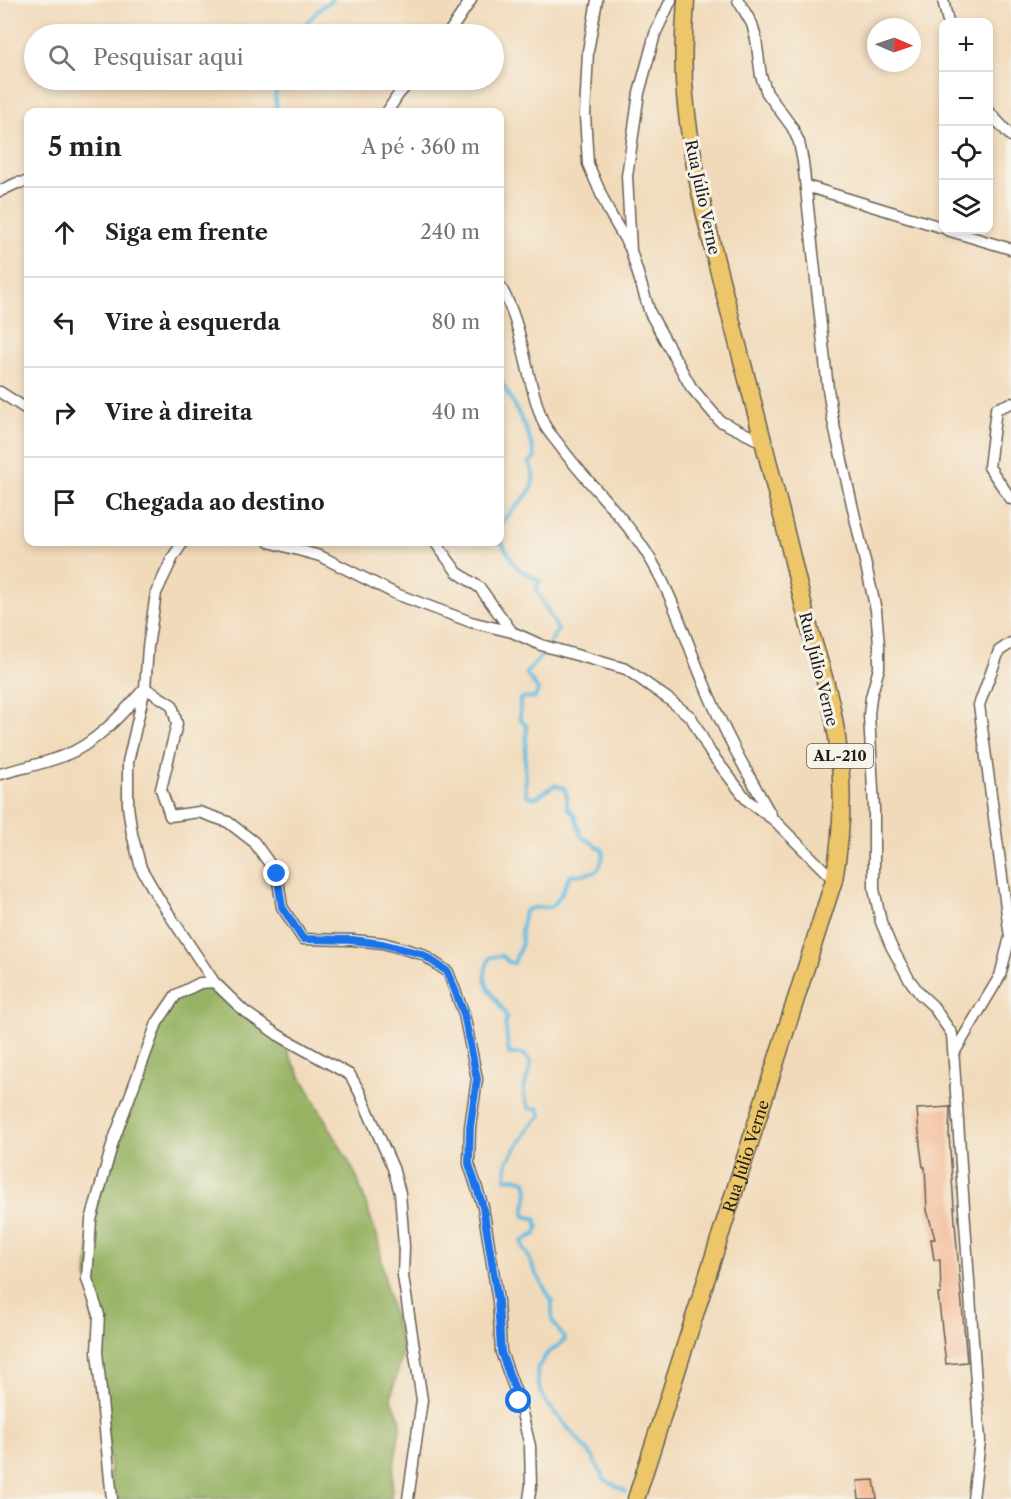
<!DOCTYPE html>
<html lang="pt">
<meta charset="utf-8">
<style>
:root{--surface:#fff;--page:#f2f2f2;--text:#202124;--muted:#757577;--line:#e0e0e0}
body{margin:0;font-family:"Libre Caslon Text",serif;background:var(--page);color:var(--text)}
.controls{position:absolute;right:18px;top:18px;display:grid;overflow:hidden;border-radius:12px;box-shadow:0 3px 9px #0003}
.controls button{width:54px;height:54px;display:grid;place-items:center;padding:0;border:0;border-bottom:2px solid var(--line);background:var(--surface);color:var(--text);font:30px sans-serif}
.compass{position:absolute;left:867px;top:18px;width:54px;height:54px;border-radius:50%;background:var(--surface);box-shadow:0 3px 9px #0003;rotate:92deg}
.stop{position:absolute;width:18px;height:18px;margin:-14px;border:4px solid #1a73e8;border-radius:50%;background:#fff}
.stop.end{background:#1a73e8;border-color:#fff;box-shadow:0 2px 6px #0008}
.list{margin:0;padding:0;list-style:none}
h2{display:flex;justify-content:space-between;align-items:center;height:78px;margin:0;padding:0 24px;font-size:26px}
h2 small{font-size:20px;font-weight:400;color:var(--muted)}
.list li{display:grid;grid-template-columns:39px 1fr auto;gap:18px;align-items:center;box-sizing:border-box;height:90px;padding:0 24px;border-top:2px solid var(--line)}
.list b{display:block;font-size:22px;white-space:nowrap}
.list em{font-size:20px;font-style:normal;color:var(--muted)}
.icon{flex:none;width:33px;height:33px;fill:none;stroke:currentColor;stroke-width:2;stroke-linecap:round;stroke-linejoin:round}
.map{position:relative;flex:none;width:1011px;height:1499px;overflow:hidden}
.search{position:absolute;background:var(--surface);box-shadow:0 3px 9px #0003;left:24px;top:24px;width:480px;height:66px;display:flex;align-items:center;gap:15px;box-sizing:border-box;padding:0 21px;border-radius:33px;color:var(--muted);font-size:22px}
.panel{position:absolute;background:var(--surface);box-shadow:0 3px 9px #0003;left:24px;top:108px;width:480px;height:438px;border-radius:12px}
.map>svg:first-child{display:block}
.forest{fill:#96b264;stroke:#596740;stroke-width:1.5}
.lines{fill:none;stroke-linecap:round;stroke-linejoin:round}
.stream{stroke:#61b9de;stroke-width:4}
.building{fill:#f4b48d}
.street-casing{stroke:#675e53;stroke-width:13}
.primary-casing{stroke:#675e53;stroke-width:19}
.street{stroke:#fff;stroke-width:10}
.primary{stroke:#ecc669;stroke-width:16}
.route{stroke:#1a73e8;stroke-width:8}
.labels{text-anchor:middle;stroke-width:6;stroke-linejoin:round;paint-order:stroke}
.shield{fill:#f7f3e8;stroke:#5e5c59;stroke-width:1.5}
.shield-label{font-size:15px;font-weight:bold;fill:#1c1c1c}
.street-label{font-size:16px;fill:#1c1c1c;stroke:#f7f3e8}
</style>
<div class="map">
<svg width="1011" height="1499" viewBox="0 0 1011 1499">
<rect width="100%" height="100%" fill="#f7f3e8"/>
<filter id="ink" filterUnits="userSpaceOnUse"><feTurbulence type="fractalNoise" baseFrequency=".0167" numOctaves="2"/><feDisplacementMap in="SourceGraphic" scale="12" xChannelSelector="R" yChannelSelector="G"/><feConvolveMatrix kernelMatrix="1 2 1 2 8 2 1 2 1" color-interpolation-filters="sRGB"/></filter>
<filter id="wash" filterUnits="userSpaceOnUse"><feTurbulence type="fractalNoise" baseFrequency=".008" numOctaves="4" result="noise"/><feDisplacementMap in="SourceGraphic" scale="24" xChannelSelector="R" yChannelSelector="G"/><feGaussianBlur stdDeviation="1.35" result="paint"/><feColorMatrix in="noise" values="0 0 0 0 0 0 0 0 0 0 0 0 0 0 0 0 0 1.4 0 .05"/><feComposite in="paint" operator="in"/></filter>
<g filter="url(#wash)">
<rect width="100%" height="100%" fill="#f1daba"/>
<path class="forest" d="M 214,982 L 278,1035 L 356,1175 L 378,1239 L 387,1291 L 403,1351 L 391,1397 L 401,1421 L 393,1472 L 391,1499 L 112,1499 L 99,1315 L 87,1279 L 91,1220 L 157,1023 L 176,995 Z"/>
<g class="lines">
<path class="stream" d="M 295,34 L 323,6 L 332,0
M 277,112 L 275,96 L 279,80
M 500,379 C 514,405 529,429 535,458 L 529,463 C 551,505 479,510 506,550 C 510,555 512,562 516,566 C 522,572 532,576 540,581 L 536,589 L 558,630 L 539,659 L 526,673 L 538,690 L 535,698 L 527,697 L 520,699 L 520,719 L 527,727 L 525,759 L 526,795 L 535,798 L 555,785 L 564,788 L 567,796 L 567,807 L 575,816 L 581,836 L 603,850 C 602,876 593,873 571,875 C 561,888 566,894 550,907 L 531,908 L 525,911 L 521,931 L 522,943 L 514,963 L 508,962 L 502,956 L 490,957 C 476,987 495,993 507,1017 L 505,1022 L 509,1054 L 523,1054 L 531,1062 C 530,1081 516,1088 530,1109 L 538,1108 L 541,1115 L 530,1127 L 507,1162 L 506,1179 L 514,1178 L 526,1181 L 528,1191 L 524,1215 L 527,1217 L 535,1218 L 538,1227 L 536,1234 L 522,1241 L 523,1248 L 527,1253 L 535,1272 L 552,1301 L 552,1320 L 565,1340 L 546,1355 L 537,1369 L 538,1383 L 545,1401 L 593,1457 L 604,1479 L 626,1492"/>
</g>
<g id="blocks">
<path class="building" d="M 950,1107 L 949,1135 L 956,1236 L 967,1362 L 946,1364 L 938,1294 L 941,1294 L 940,1260 L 934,1260 L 931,1239 L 935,1239 L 927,1210 L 925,1167 L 923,1167 L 920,1145 L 917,1109 Z
M 874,1480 L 877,1499 L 859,1499 L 857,1481 Z"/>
</g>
</g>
<g filter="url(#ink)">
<use href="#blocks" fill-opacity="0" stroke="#675e53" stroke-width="1.5"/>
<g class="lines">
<g class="street-casing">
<path id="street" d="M 597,0 L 588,51 L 585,115 L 588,164 L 608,210 L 630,248
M 671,0 L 655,34 L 639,93 L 627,176 L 631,251 L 650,313 L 691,387 L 720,421 L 764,443
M 738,0 L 752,24 L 756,39 L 761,76 L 767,93 L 792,127 L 799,142 L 803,162 L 828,389 L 833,421 L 876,610 L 879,645 L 879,668 L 871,697 L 869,715 L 874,808 L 874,889 L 881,922 L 891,946 L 909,979 L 920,994 L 933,1006 L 952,1034 L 980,1441 L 973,1499
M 943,0 L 948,22
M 448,34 L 471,0
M 988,111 L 1011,136
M 387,112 L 398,95 L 411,80
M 806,186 L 944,228
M 0,191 L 17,183 L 28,182
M 947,230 L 1011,249
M 500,286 C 525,328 525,380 544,424 C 548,432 555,439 560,446 C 587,483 622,514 646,552 C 672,592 685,638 703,681 C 722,728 746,771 771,815
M 0,392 L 28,410
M 1011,403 L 996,409 L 989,467 L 1011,499
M 183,542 L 173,557 L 156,593 L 148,647 L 145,688 L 128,762 L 128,806 L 132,834 L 141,868 L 159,899 L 214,982 L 244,1011 L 278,1035 L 350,1075 L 359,1091 L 393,1168 L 400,1193 L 404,1246 L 403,1276 L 422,1400 L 408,1499
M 269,542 L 320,556 L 396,594 L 471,622 L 512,632 L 541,645 L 626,669 L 667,698 L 691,717 L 710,752 L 747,800 L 774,820 L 834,880
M 435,542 L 457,572 L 480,588 L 512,632
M 0,774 C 21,768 43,764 63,756 C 95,745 123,713 145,688 L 172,705 L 177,724 L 161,789 L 170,816 L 199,812 L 228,822 L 254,842 L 277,874 L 282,907 L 303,939 L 353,940 L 383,943 L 422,954 L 448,972 L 464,1014 L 477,1079 L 470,1127 L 469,1164 L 483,1207 L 498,1301 L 501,1352 L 519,1401 L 530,1446 L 531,1486 L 529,1499
M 954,1053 L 1000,976 L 1010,937 L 979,705 L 999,651 L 1011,643
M 112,1499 L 97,1352 L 99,1315 L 87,1279 L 91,1220 L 113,1142 L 157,1023 L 176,995 L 200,983 L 214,982"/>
</g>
<g class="primary-casing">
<g id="primary">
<path id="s1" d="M 636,1499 L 834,880 C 845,818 844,766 831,704 C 824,673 813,643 805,612 C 785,527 764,442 741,357 C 719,271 693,184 685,95 C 682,63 684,32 686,0"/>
</g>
</g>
<use href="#street" class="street"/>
<use href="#primary" class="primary"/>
</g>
</g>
<g class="lines" filter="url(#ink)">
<path class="route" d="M 277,874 L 282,907 L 303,939 L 353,940 L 383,944 L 422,954 L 448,972 L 464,1014 L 477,1079 L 470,1127 L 469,1164 L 483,1207 L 498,1301 L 501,1352 L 519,1401"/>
</g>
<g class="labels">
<rect class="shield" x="807" y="744" width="66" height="24" rx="4.5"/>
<g class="shield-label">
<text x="840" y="761">AL-210</text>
</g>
<g class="street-label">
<text transform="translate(703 197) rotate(78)" y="6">Rua Júlio Verne</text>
<text transform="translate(819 669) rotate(76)" y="6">Rua Júlio Verne</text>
<text dy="6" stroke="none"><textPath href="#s1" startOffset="360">Rua Júlio Verne</textPath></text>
</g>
</g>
</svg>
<div class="controls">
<button>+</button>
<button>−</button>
<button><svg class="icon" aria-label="locate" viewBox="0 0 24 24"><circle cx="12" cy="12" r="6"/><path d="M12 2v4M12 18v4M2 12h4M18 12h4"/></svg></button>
<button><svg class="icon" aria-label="layers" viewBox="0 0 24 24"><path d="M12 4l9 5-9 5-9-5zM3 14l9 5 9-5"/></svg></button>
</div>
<svg class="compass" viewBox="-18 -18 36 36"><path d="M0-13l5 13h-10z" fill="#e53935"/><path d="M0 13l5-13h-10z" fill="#757577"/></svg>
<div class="stop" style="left:519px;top:1401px"></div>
<div class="stop end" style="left:277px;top:874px"></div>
<div class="search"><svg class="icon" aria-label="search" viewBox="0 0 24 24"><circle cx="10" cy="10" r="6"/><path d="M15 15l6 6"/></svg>Pesquisar aqui</div>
<section class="panel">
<h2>5 min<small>A pé · 360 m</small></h2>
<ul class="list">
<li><svg class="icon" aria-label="ahead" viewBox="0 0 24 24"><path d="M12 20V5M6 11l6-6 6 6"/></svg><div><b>Siga em frente</b></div><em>240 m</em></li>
<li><svg class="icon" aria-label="left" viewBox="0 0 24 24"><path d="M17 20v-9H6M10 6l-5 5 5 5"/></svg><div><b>Vire à esquerda</b></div><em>80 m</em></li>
<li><svg class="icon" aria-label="right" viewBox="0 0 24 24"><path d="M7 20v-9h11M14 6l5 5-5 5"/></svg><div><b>Vire à direita</b></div><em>40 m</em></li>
<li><svg class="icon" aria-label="arrive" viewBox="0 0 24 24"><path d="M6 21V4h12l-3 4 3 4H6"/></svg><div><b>Chegada ao destino</b></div></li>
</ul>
</section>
</div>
